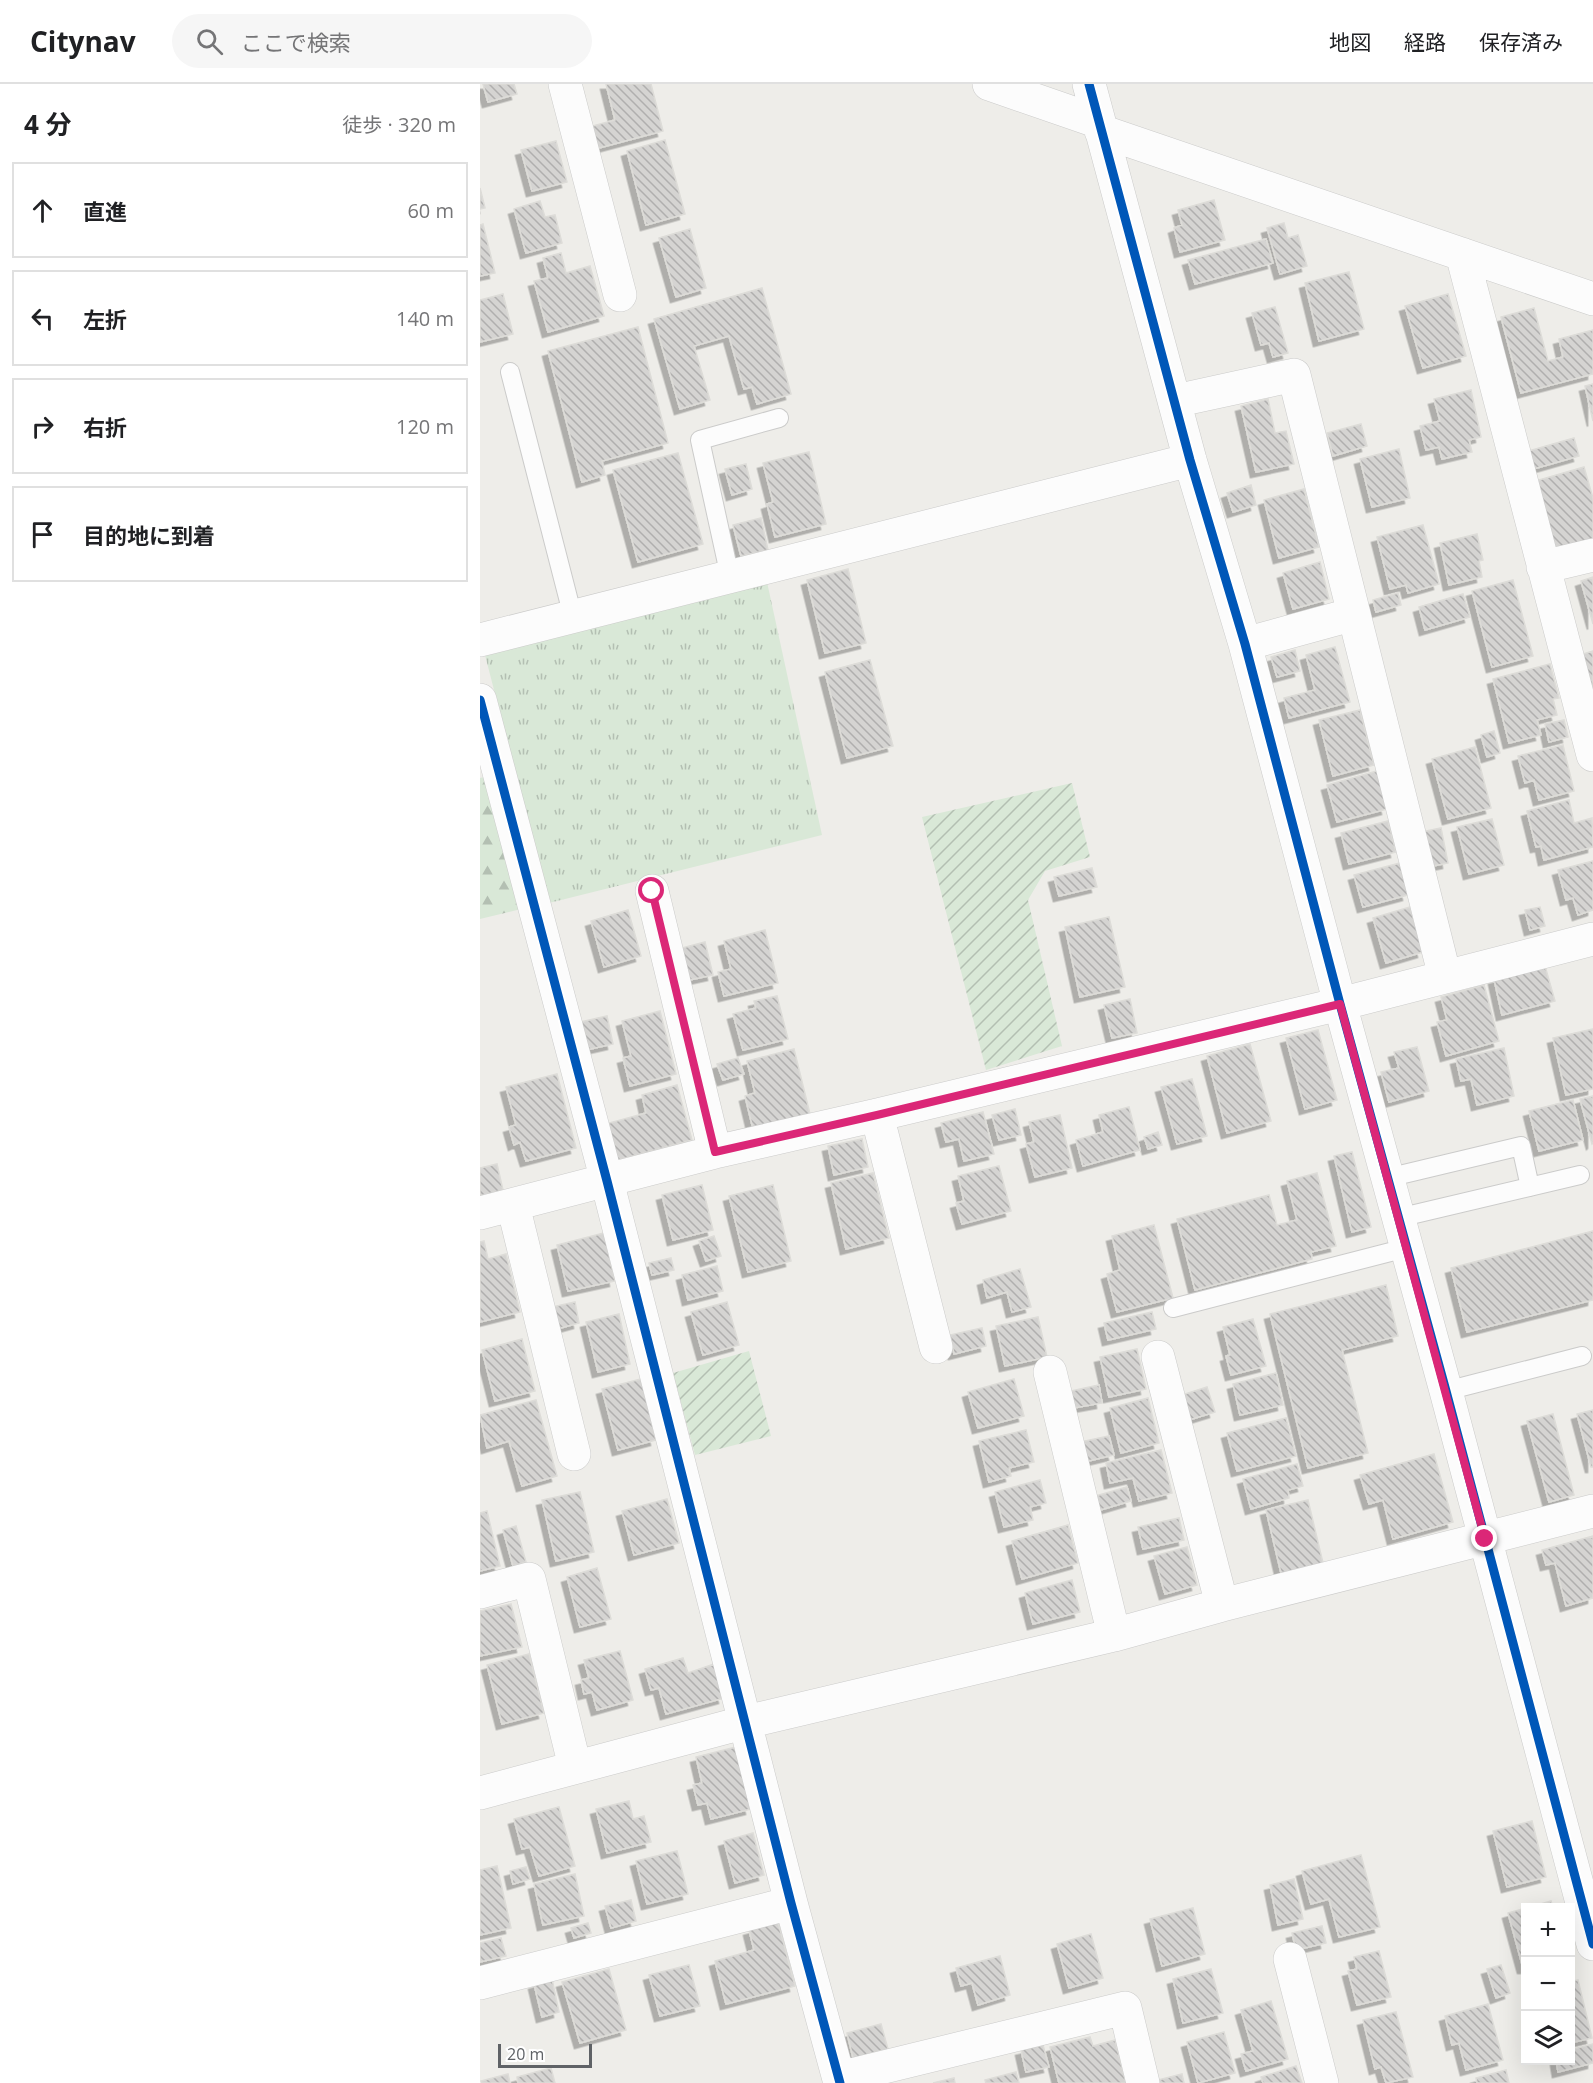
<!DOCTYPE html>
<html lang="ja">
<meta charset="utf-8">
<style>
:root{--surface:#fff;--page:#f6f6f6;--text:#202124;--muted:#757577;--line:#e0e0e0}
body{margin:0;font-family:"Open Sans","Noto Sans JP",sans-serif;background:var(--page);color:var(--text)}
.controls{position:absolute;right:18px;bottom:18px;display:grid;overflow:hidden;border-radius:0px;box-shadow:0 6px 24px #0002}
.controls button{width:54px;height:54px;display:grid;place-items:center;padding:0;border:0;border-bottom:2px solid var(--line);background:var(--surface);color:var(--text);font:30px sans-serif}
.scale{position:absolute;left:18px;bottom:15px;width:94px;box-sizing:border-box;padding-left:6px;border:3px solid #5f6266;border-top:0;font-size:16px;line-height:21px;white-space:nowrap;color:#5f6266;-webkit-text-stroke:4px #fff;paint-order:stroke}
.stop{position:absolute;width:18px;height:18px;margin:-14px;border:4px solid #db2777;border-radius:50%;background:#fff}
.stop.end{background:#db2777;border-color:#fff;box-shadow:0 2px 6px #0008}
.list{margin:0;padding:0;list-style:none}
h2{display:flex;justify-content:space-between;align-items:center;height:78px;margin:0;padding:0 24px;font-size:26px}
h2 small{font-size:20px;font-weight:400;color:var(--muted)}
.list li{display:grid;grid-template-columns:39px 1fr auto;gap:18px;align-items:center;box-sizing:border-box;height:96px;margin:0 12px 12px;padding:0 12px;border:2px solid var(--line);border-radius:0px}
.list b{display:block;font-size:22px;white-space:nowrap}
.list em{font-size:20px;font-style:normal;color:var(--muted)}
.icon{flex:none;width:33px;height:33px;fill:none;stroke:currentColor;stroke-width:2;stroke-linecap:round;stroke-linejoin:round}
.map{position:relative;flex:none;width:1113px;height:1999px;overflow:hidden}
header{display:flex;align-items:center;gap:36px;box-sizing:border-box;height:84px;padding:0 30px;background:var(--surface);border-bottom:2px solid var(--line)}
header strong{font-size:28px}
nav{display:flex;gap:33px;margin-inline-start:auto;font-size:21px}
.search{width:420px;height:54px;background:var(--page);display:flex;align-items:center;gap:15px;box-sizing:border-box;padding:0 21px;border-radius:33px;color:var(--muted);font-size:22px}
main{display:flex}
aside{flex:1;background:var(--surface)}
.map>svg:first-child{display:block}
.grass{fill:url(#grass-tufts)}
.forest{fill:url(#forest-firs)}
.garden{fill:url(#garden-furrows)}
.building{fill:url(#building-back-hatch);stroke:#dddcd8;stroke-width:1.5;filter:url(#shadow)}
.lines{fill:none;stroke-linecap:round;stroke-linejoin:round}
.service-casing{stroke:#cbcbca;stroke-width:20}
.minor-casing{stroke:#cbcbca;stroke-width:34}
.service{stroke:#fcfcfc;stroke-width:18}
.minor{stroke:#fcfcfc;stroke-width:33}
.cycleway-casing{stroke:#fff;stroke-width:13}
.cycleway{stroke:#0057b8;stroke-width:9}
.route{stroke:#db2777;stroke-width:8}
</style>
<header>
<strong>Citynav</strong>
<div class="search"><svg class="icon" aria-label="search" viewBox="0 0 24 24"><circle cx="10" cy="10" r="6"/><path d="M15 15l6 6"/></svg>ここで検索</div>
<nav><a>地図</a><a>経路</a><a>保存済み</a></nav>
</header>
<main>
<aside>
<h2>4 分<small>徒歩 · 320 m</small></h2>
<ul class="list">
<li><svg class="icon" aria-label="ahead" viewBox="0 0 24 24"><path d="M12 20V5M6 11l6-6 6 6"/></svg><div><b>直進</b></div><em>60 m</em></li>
<li><svg class="icon" aria-label="left" viewBox="0 0 24 24"><path d="M17 20v-9H6M10 6l-5 5 5 5"/></svg><div><b>左折</b></div><em>140 m</em></li>
<li><svg class="icon" aria-label="right" viewBox="0 0 24 24"><path d="M7 20v-9h11M14 6l5 5-5 5"/></svg><div><b>右折</b></div><em>120 m</em></li>
<li><svg class="icon" aria-label="arrive" viewBox="0 0 24 24"><path d="M6 21V4h12l-3 4 3 4H6"/></svg><div><b>目的地に到着</b></div></li>
</ul>
</aside>
<div class="map">
<svg width="1113" height="1999" viewBox="0 0 1113 1999">
<defs>
<pattern id="grass-tufts" width="24" height="20" patternUnits="userSpaceOnUse" patternTransform="scale(1.5)"><rect width="24" height="20" fill="#d9e8d7"/><path d="M3 7l-1-3M5 7V3M7 7l1-3M15 17l-1-3M17 17v-4M19 17l1-3" fill="none" stroke="#b3bfb2"/></pattern>
<pattern id="forest-firs" width="22" height="20" patternUnits="userSpaceOnUse" patternTransform="scale(1.5)"><rect width="22" height="20" fill="#d9e8d7"/><path d="M5 1l3.5 6h-7zM16 11l3.5 6h-7z" fill="#b3bfb2"/></pattern>
<pattern id="garden-furrows" width="10" height="10" patternUnits="userSpaceOnUse" patternTransform="scale(1.5)"><rect width="10" height="10" fill="#d9e8d7"/><path d="M-1 1l2-2M0 10L10 0M9 11l2-2" fill="none" stroke="#b3bfb2"/></pattern>
<pattern id="building-back-hatch" width="6" height="6" patternUnits="userSpaceOnUse" patternTransform="scale(1.5)"><rect width="6" height="6" fill="#d5d4d2"/><path d="M-1 5l2 2M0 0l6 6M5-1l2 2" fill="none" stroke="#b0afae"/></pattern>
<filter id="shadow"><feDropShadow dx="-5.5" dy="5.5" stdDeviation="0" flood-color="#0004"/></filter>
</defs>
<rect width="100%" height="100%" fill="#eeede9"/>
<path class="grass" d="M 287,498 L 342,751 L 69,819 L 5,571 Z"/>
<path class="forest" d="M 8,692 L 41,825 L 0,835 L 0,694 Z"/>
<path class="garden" d="M 592,699 L 610,773 L 565,787 L 548,816 L 582,962 L 506,986 L 442,733 Z
M 269,1267 L 291,1352 L 215,1371 L 193,1289 Z"/>
<path class="building" d="M 3,0 L 34,0 L 37,10 L 8,18 Z
M 126,0 L 171,0 L 183,47 L 115,65 L 109,43 L 135,36 Z
M 185,56 L 205,130 L 166,141 L 147,67 Z
M 76,57 L 87,98 L 52,107 L 41,66 Z
M 0,104 L 5,124 L 0,125 Z
M 734,116 L 745,156 L 700,168 L 694,144 L 702,141 L 698,126 Z
M 60,117 L 65,133 L 75,131 L 82,159 L 46,169 L 34,125 Z
M 804,139 L 808,154 L 818,151 L 827,182 L 800,190 L 787,144 Z
M 3,140 L 15,189 L 0,192 L 0,141 Z
M 210,145 L 226,204 L 196,213 L 179,154 Z
M 786,155 L 793,179 L 715,200 L 708,176 Z
M 81,169 L 86,189 L 110,182 L 124,232 L 68,248 L 54,197 L 68,194 L 63,174 Z
M 869,188 L 884,245 L 839,257 L 825,199 Z
M 282,204 L 311,310 L 277,320 L 272,303 L 264,305 L 249,252 L 214,262 L 230,316 L 200,325 L 174,235 Z
M 23,210 L 33,250 L 0,258 L 0,216 Z
M 968,210 L 986,272 L 943,284 L 925,222 Z
M 795,223 L 808,269 L 793,273 L 789,259 L 781,261 L 772,229 Z
M 1054,224 L 1068,277 L 1083,273 L 1079,255 L 1113,246 L 1113,290 L 1041,309 L 1021,233 Z
M 158,243 L 188,359 L 122,377 L 125,391 L 102,398 L 68,267 Z
M 1113,300 L 1113,337 L 1105,302 Z
M 991,306 L 1001,353 L 989,356 L 992,368 L 962,375 L 959,363 L 946,366 L 940,342 L 960,337 L 954,315 Z
M 788,315 L 795,349 L 806,347 L 814,380 L 776,388 L 761,322 Z
M 881,340 L 887,362 L 853,372 L 847,349 Z
M 1094,354 L 1099,372 L 1050,386 L 1045,368 Z
M 919,365 L 930,414 L 892,423 L 880,375 Z
M 329,368 L 346,440 L 295,453 L 287,420 L 293,418 L 283,379 Z
M 198,369 L 223,460 L 158,478 L 133,386 Z
M 266,380 L 272,405 L 252,411 L 245,385 Z
M 1104,383 L 1113,414 L 1113,455 L 1079,465 L 1069,458 L 1052,398 Z
M 771,401 L 776,421 L 753,428 L 747,409 Z
M 824,405 L 839,463 L 799,474 L 784,416 Z
M 281,434 L 288,466 L 261,472 L 253,441 Z
M 943,441 L 959,500 L 928,509 L 926,501 L 910,505 L 897,453 Z
M 997,450 L 1003,476 L 999,477 L 1002,493 L 969,501 L 960,459 Z
M 840,478 L 849,515 L 813,525 L 803,489 Z
M 368,485 L 386,559 L 345,569 L 327,496 Z
M 1113,493 L 1113,540 L 1101,497 Z
M 1033,496 L 1053,572 L 1012,583 L 992,507 Z
M 918,509 L 921,521 L 896,528 L 893,516 Z
M 983,510 L 990,533 L 945,546 L 939,523 Z
M 855,563 L 870,618 L 809,634 L 804,614 L 835,606 L 826,571 Z
M 815,566 L 820,587 L 797,593 L 791,573 Z
M 1113,567 L 1113,604 L 1112,604 L 1103,570 Z
M 390,576 L 413,662 L 367,674 L 345,588 Z
M 1070,580 L 1079,614 L 1073,615 L 1077,631 L 1057,636 L 1061,651 L 1029,659 L 1013,595 Z
M 880,626 L 894,681 L 853,692 L 839,636 Z
M 1084,636 L 1088,653 L 1069,658 L 1065,640 Z
M 1014,647 L 1020,669 L 1007,673 L 1001,651 Z
M 1083,661 L 1094,707 L 1059,716 L 1054,696 L 1045,699 L 1038,672 Z
M 995,663 L 1011,724 L 968,735 L 952,675 Z
M 897,687 L 907,725 L 857,738 L 847,701 Z
M 1089,716 L 1094,739 L 1112,734 L 1113,763 L 1064,776 L 1061,762 L 1056,763 L 1047,727 Z
M 1012,735 L 1024,781 L 989,790 L 977,743 Z
M 908,737 L 916,768 L 869,780 L 861,749 Z
M 961,744 L 968,779 L 948,783 L 941,748 Z
M 1113,777 L 1113,826 L 1098,831 L 1093,814 L 1086,816 L 1078,786 Z
M 920,779 L 928,811 L 883,823 L 874,791 Z
M 612,784 L 617,803 L 579,812 L 574,793 Z
M 930,823 L 943,868 L 906,879 L 893,834 Z
M 1060,823 L 1065,842 L 1050,846 L 1045,826 Z
M 148,826 L 161,872 L 124,883 L 111,837 Z
M 629,833 L 645,903 L 600,913 L 585,843 Z
M 285,846 L 298,899 L 244,912 L 238,888 L 251,885 L 244,857 Z
M 225,858 L 233,891 L 205,897 L 198,865 Z
M 1065,882 L 1075,917 L 1022,931 L 1014,895 Z
M 1004,901 L 1019,957 L 966,972 L 957,938 L 967,936 L 961,913 Z
M 297,912 L 308,955 L 263,966 L 253,930 L 276,924 L 274,917 Z
M 650,915 L 657,949 L 632,954 L 624,921 Z
M 180,927 L 196,990 L 150,1002 L 143,974 L 151,972 L 142,937 Z
M 127,932 L 133,960 L 106,966 L 100,938 Z
M 1113,945 L 1113,1005 L 1086,1011 L 1073,954 Z
M 838,946 L 857,1016 L 825,1025 L 806,954 Z
M 770,960 L 791,1037 L 747,1049 L 727,972 Z
M 937,963 L 949,1007 L 909,1018 L 901,988 L 919,984 L 914,968 Z
M 1024,964 L 1034,1012 L 997,1021 L 991,995 L 981,997 L 976,975 Z
M 314,965 L 330,1030 L 273,1045 L 265,1012 L 275,1009 L 267,977 Z
M 258,974 L 264,990 L 243,996 L 237,980 Z
M 77,990 L 96,1064 L 46,1077 L 40,1058 L 34,1061 L 29,1043 L 36,1041 L 26,1003 Z
M 712,995 L 727,1052 L 697,1060 L 681,1003 Z
M 197,1001 L 212,1056 L 131,1078 L 122,1041 L 166,1029 L 162,1011 Z
M 1113,1012 L 1113,1059 L 1112,1060 L 1100,1015 Z
M 1093,1016 L 1103,1056 L 1059,1067 L 1049,1027 Z
M 649,1023 L 660,1066 L 603,1082 L 596,1056 L 623,1048 L 619,1031 Z
M 535,1025 L 541,1051 L 519,1056 L 512,1031 Z
M 503,1028 L 514,1070 L 484,1077 L 479,1055 L 466,1058 L 461,1039 Z
M 580,1031 L 592,1084 L 555,1093 L 546,1060 L 554,1058 L 549,1038 Z
M 678,1048 L 682,1061 L 668,1065 L 664,1053 Z
M 382,1055 L 388,1083 L 354,1091 L 348,1062 Z
M 872,1068 L 891,1143 L 872,1148 L 854,1072 Z
M 17,1080 L 23,1106 L 0,1112 L 0,1084 Z
M 519,1082 L 531,1127 L 482,1140 L 476,1119 L 484,1117 L 478,1092 Z
M 393,1089 L 409,1154 L 366,1165 L 351,1099 Z
M 837,1089 L 856,1162 L 831,1168 L 832,1175 L 715,1206 L 697,1135 L 789,1111 L 797,1141 L 817,1136 L 807,1097 Z
M 222,1101 L 233,1146 L 193,1156 L 182,1111 Z
M 293,1101 L 311,1177 L 268,1188 L 249,1112 Z
M 674,1141 L 693,1214 L 637,1228 L 627,1190 L 640,1186 L 632,1152 Z
M 1113,1147 L 1113,1216 L 987,1248 L 971,1184 Z
M 124,1149 L 135,1197 L 88,1207 L 77,1161 Z
M 234,1152 L 241,1172 L 226,1177 L 219,1157 Z
M 4,1157 L 8,1175 L 26,1170 L 40,1228 L 0,1238 L 0,1158 Z
M 191,1174 L 194,1186 L 172,1191 L 169,1179 Z
M 237,1182 L 243,1207 L 208,1216 L 202,1191 Z
M 540,1185 L 551,1223 L 532,1228 L 527,1208 L 507,1214 L 503,1196 Z
M 906,1201 L 918,1252 L 862,1266 L 888,1369 L 828,1384 L 790,1230 Z
M 95,1218 L 99,1239 L 77,1245 L 72,1223 Z
M 247,1218 L 259,1261 L 223,1271 L 211,1228 Z
M 672,1228 L 676,1245 L 628,1256 L 624,1239 Z
M 139,1230 L 150,1280 L 118,1288 L 106,1238 Z
M 558,1233 L 567,1273 L 525,1282 L 516,1242 Z
M 773,1235 L 786,1282 L 751,1291 L 746,1272 L 750,1271 L 743,1243 Z
M 502,1244 L 506,1262 L 474,1270 L 470,1251 Z
M 42,1255 L 55,1307 L 15,1317 L 2,1266 Z
M 657,1265 L 666,1305 L 629,1313 L 620,1273 Z
M 796,1289 L 803,1321 L 760,1331 L 753,1300 Z
M 161,1295 L 176,1356 L 138,1366 L 122,1305 Z
M 534,1295 L 544,1332 L 498,1344 L 488,1308 Z
M 619,1301 L 622,1319 L 589,1325 L 586,1308 Z
M 727,1303 L 735,1328 L 709,1336 L 702,1311 Z
M 668,1314 L 679,1359 L 641,1369 L 630,1324 Z
M 56,1316 L 77,1392 L 42,1402 L 29,1357 L 7,1364 L 0,1331 Z
M 1113,1326 L 1113,1383 L 1111,1383 L 1097,1330 Z
M 1073,1330 L 1094,1411 L 1069,1418 L 1047,1337 Z
M 806,1334 L 816,1372 L 757,1387 L 747,1349 Z
M 546,1346 L 554,1378 L 529,1384 L 531,1392 L 509,1398 L 499,1357 Z
M 629,1352 L 634,1371 L 604,1378 L 600,1358 Z
M 681,1366 L 692,1409 L 659,1417 L 653,1394 L 630,1399 L 626,1379 Z
M 954,1370 L 973,1438 L 913,1455 L 903,1416 L 889,1420 L 880,1391 Z
M 817,1380 L 823,1402 L 808,1406 L 809,1414 L 771,1425 L 763,1395 Z
M 560,1396 L 566,1419 L 550,1423 L 553,1436 L 524,1443 L 515,1408 Z
M 647,1403 L 651,1417 L 617,1427 L 612,1413 Z
M 100,1408 L 114,1468 L 76,1477 L 62,1416 Z
M 187,1415 L 199,1459 L 154,1471 L 142,1427 Z
M 828,1416 L 843,1479 L 801,1489 L 786,1426 Z
M 7,1427 L 20,1482 L 0,1487 L 0,1429 Z
M 699,1434 L 704,1456 L 663,1465 L 658,1443 Z
M 588,1441 L 598,1479 L 542,1495 L 532,1457 Z
M 36,1442 L 46,1478 L 33,1482 L 23,1446 Z
M 1113,1452 L 1113,1514 L 1086,1522 L 1075,1479 L 1066,1481 L 1062,1466 Z
M 707,1463 L 717,1501 L 685,1510 L 674,1472 Z
M 117,1484 L 131,1535 L 100,1543 L 87,1493 Z
M 592,1496 L 600,1528 L 553,1540 L 545,1509 Z
M 31,1520 L 42,1563 L 0,1572 L 0,1527 Z
M 140,1567 L 153,1616 L 117,1626 L 112,1608 L 104,1610 L 101,1596 L 109,1594 L 104,1576 Z
M 49,1570 L 64,1629 L 22,1640 L 7,1581 Z
M 203,1574 L 208,1589 L 234,1580 L 244,1614 L 186,1630 L 179,1604 L 171,1606 L 165,1585 Z
M 256,1663 L 271,1725 L 231,1735 L 227,1719 L 218,1721 L 213,1701 L 222,1699 L 216,1673 Z
M 149,1717 L 153,1735 L 164,1732 L 171,1758 L 127,1769 L 116,1725 Z
M 79,1723 L 95,1782 L 59,1792 L 50,1763 L 42,1765 L 34,1735 Z
M 1052,1737 L 1066,1793 L 1027,1803 L 1013,1747 Z
M 273,1749 L 284,1791 L 255,1799 L 244,1757 Z
M 197,1767 L 208,1810 L 167,1820 L 156,1777 Z
M 881,1771 L 900,1843 L 859,1853 L 849,1815 L 831,1820 L 822,1787 Z
M 17,1782 L 31,1844 L 0,1851 L 0,1786 Z
M 46,1783 L 50,1795 L 33,1800 L 30,1787 Z
M 95,1790 L 104,1832 L 63,1841 L 54,1800 Z
M 814,1795 L 823,1835 L 798,1841 L 790,1801 Z
M 151,1816 L 156,1837 L 131,1844 L 125,1822 Z
M 1071,1817 L 1073,1824 L 1047,1824 Z
M 713,1824 L 725,1870 L 682,1882 L 670,1835 Z
M 1046,1824 L 1046,1884 L 1043,1884 L 1028,1829 Z
M 298,1838 L 315,1902 L 246,1920 L 235,1877 L 274,1866 L 269,1846 Z
M 108,1839 L 111,1849 L 94,1854 L 91,1844 Z
M 842,1842 L 846,1859 L 816,1866 L 812,1849 Z
M 611,1850 L 623,1894 L 589,1904 L 577,1860 Z
M 21,1854 L 26,1872 L 0,1878 L 0,1859 Z
M 899,1867 L 911,1913 L 877,1921 L 868,1887 L 877,1885 L 874,1873 Z
M 520,1872 L 530,1911 L 498,1921 L 492,1899 L 481,1902 L 476,1884 Z
M 209,1881 L 220,1922 L 180,1932 L 169,1891 Z
M 1021,1881 L 1030,1909 L 1016,1914 L 1007,1885 Z
M 129,1885 L 146,1946 L 100,1959 L 82,1898 Z
M 731,1885 L 743,1929 L 703,1939 L 693,1895 Z
M 72,1895 L 79,1928 L 62,1933 L 54,1900 Z
M 1098,1896 L 1112,1954 L 1090,1959 L 1090,1898 Z
M 791,1917 L 808,1975 L 766,1987 L 761,1970 L 773,1967 L 761,1926 Z
M 1008,1920 L 1023,1976 L 986,1986 L 979,1959 L 972,1961 L 965,1932 Z
M 916,1928 L 933,1993 L 906,1999 L 901,1983 L 895,1985 L 883,1936 Z
M 401,1940 L 408,1965 L 373,1974 L 367,1949 Z
M 744,1948 L 755,1989 L 718,1999 L 707,1958 Z
M 610,1953 L 613,1962 L 635,1956 L 646,1999 L 579,1999 L 570,1963 Z
M 1113,1960 L 1113,1979 L 1078,1988 L 1076,1976 L 1090,1976 L 1090,1966 Z
M 563,1961 L 569,1983 L 546,1988 L 541,1966 Z
M 816,1982 L 822,1999 L 783,1999 L 781,1993 Z
M 71,1984 L 75,1999 L 38,1999 L 37,1993 Z
M 1026,1986 L 1029,1999 L 997,1999 L 996,1994 Z
M 536,1988 L 539,1999 L 506,1999 L 505,1996 Z
M 28,1990 L 30,1999 L 2,1999 L 1,1997 Z
M 702,1990 L 704,1999 L 679,1999 L 678,1996 Z
M 474,1994 L 475,1999 L 453,1999 Z"/>
<g class="lines">
<g class="service-casing">
<path id="service" d="M 30,288 L 93,533
M 250,493 L 220,356 L 299,334
M 907,1094 L 1041,1062 L 1050,1103
M 918,1134 L 1100,1091
M 693,1224 L 926,1164
M 966,1307 L 1102,1272"/>
</g>
<g class="minor-casing">
<path id="minor" d="M 85,0 L 140,211
M 509,0 L 619,38
M 609,0 L 710,376 L 765,560 L 860,920 L 966,1307 L 1113,1860
M 621,47 L 1113,215
M 982,170 L 1113,671
M 695,317 L 814,291 L 965,893
M 1063,483 L 1113,471
M 0,556 L 710,376
M 765,560 L 874,530
M 0,616 L 127,1097 L 311,1819 L 360,1999
M 172,807 L 235,1068
M 397,1031 L 456,1263
M 33,1121 L 94,1370
M 0,1129 L 235,1068 L 397,1031 L 860,920 L 1113,855
M 678,1273 L 742,1521
M 570,1288 L 634,1551
M 0,1508 L 49,1495 L 95,1683
M 0,1709 L 266,1638 L 634,1551 L 742,1521 L 1113,1427
M 810,1875 L 842,1999
M 0,1899 L 311,1819
M 359,1994 L 645,1924 L 663,1999"/>
</g>
<use href="#service" class="service"/>
<use href="#minor" class="minor"/>
<g class="cycleway-casing">
<path id="cycleway" d="M 609,0 L 710,376 L 765,560 L 860,920 L 966,1307 L 1113,1860
M 0,616 L 127,1097 L 311,1819 L 360,1999"/>
</g>
<use href="#cycleway" class="cycleway"/>
</g>
<g class="lines">
<path class="route" d="M 172,807 L 235,1068 L 397,1031 L 860,920 L 1005,1455"/>
</g>
</svg>
<div class="controls">
<button>+</button>
<button>−</button>
<button><svg class="icon" aria-label="layers" viewBox="0 0 24 24"><path d="M12 4l9 5-9 5-9-5zM3 14l9 5 9-5"/></svg></button>
</div>
<div class="scale">20 m</div>
<div class="stop" style="left:172px;top:807px"></div>
<div class="stop end" style="left:1005px;top:1455px"></div>
</div>
</main>
